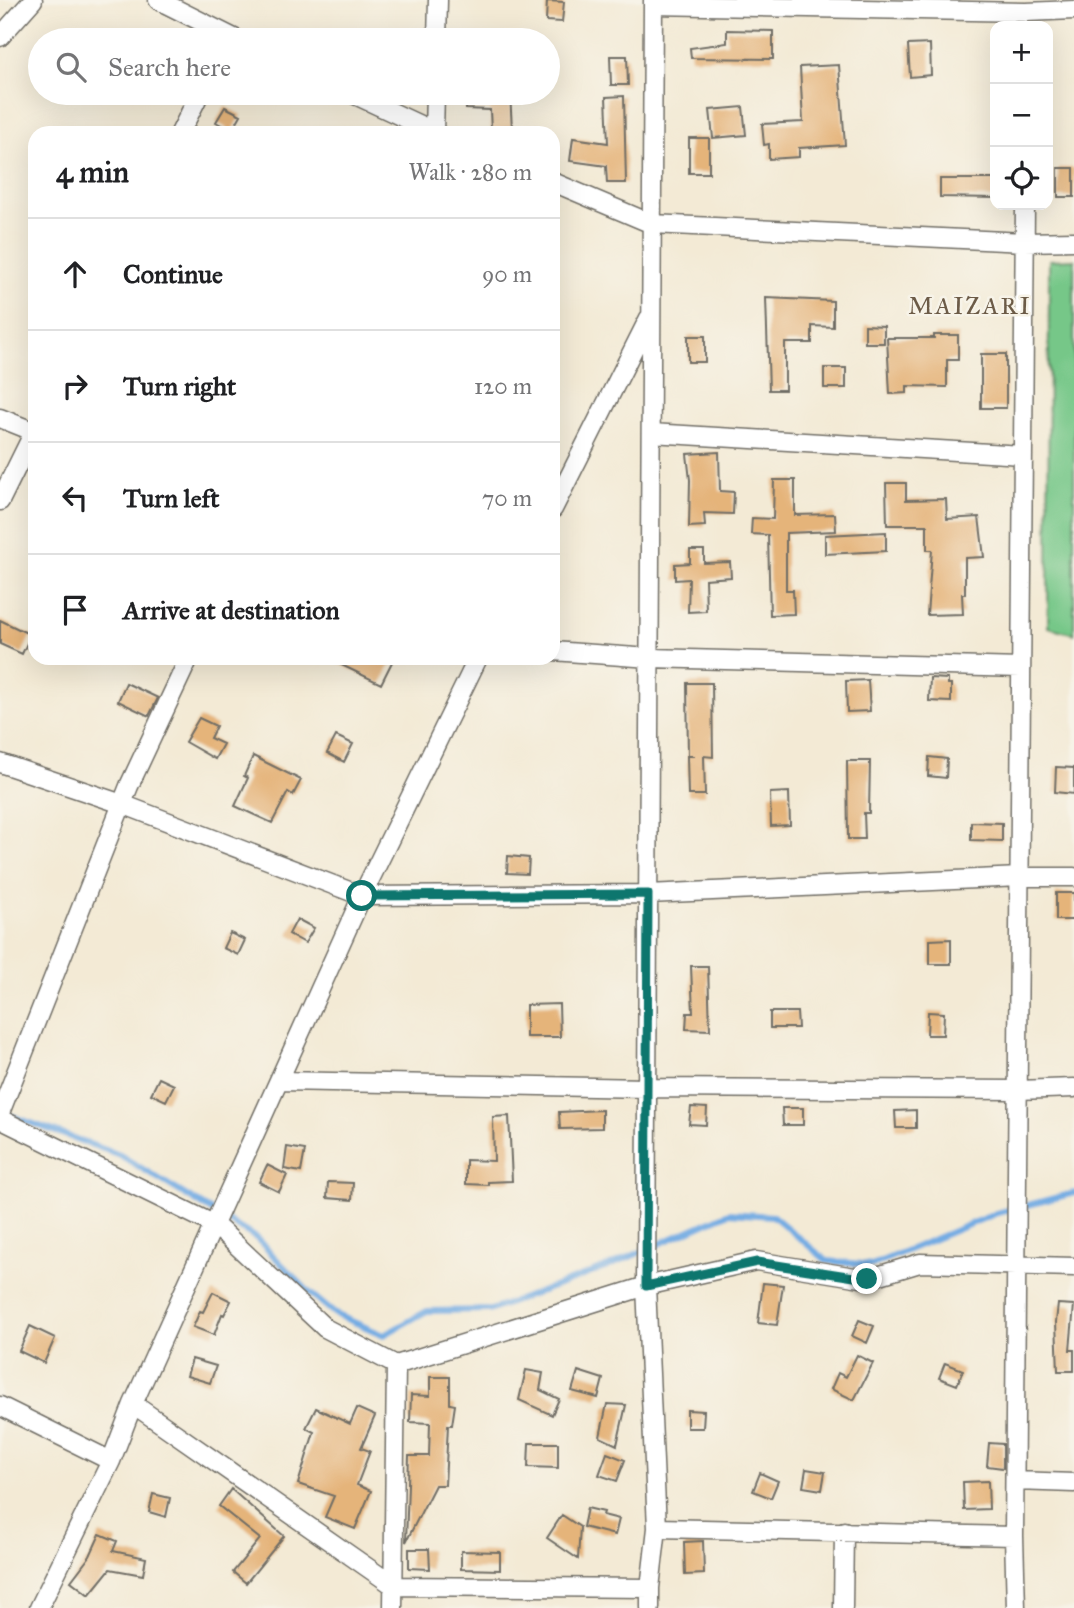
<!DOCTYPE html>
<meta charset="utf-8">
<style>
:root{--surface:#fff;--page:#f2f2f2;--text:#202124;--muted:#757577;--line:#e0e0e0}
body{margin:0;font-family:"IM FELL Great Primer",serif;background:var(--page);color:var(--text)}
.controls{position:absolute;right:21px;top:21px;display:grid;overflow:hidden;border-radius:14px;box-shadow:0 7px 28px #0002}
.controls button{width:63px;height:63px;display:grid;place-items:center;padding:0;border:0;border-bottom:2px solid var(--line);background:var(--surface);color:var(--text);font:35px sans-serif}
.stop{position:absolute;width:21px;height:21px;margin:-16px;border:5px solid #0f766e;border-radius:50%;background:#fff}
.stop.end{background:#0f766e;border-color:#fff;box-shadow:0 2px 7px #0008}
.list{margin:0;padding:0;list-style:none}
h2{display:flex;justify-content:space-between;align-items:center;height:91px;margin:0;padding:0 28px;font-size:30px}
h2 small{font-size:23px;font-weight:400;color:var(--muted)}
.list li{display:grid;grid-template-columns:46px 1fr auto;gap:21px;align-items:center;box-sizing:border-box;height:112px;padding:0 28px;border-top:2px solid var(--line)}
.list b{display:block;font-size:26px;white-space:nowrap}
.list em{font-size:23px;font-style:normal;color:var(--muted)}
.icon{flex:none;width:38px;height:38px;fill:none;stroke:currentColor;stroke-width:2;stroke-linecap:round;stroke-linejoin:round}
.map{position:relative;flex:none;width:1074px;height:1608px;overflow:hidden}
.search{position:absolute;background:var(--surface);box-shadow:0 7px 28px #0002;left:28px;top:28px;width:532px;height:77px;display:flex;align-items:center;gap:18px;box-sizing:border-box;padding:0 24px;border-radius:38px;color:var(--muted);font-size:26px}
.panel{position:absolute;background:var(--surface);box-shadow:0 7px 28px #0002;left:28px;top:126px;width:532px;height:539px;border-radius:21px}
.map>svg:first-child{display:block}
.green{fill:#76c788;stroke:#50795a;stroke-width:2}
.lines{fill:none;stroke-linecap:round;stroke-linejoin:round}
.stream{stroke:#73ace3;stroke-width:6}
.building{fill:#e5b47a}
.street-casing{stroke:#716e66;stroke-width:21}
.street{stroke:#fff;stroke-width:18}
.route{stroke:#0f766e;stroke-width:9}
.labels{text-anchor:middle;stroke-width:5;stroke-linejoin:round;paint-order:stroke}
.quarter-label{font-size:24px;letter-spacing:2px;fill:#6c5b47;stroke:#f7f3e8}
</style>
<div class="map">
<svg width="1074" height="1608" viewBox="0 0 1074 1608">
<rect width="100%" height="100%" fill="#f7f3e8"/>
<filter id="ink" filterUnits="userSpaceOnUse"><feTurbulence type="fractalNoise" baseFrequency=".0143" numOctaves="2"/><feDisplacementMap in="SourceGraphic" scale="14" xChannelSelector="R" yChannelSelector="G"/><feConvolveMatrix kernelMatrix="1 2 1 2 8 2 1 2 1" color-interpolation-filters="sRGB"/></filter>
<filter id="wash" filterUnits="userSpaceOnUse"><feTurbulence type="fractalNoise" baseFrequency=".00686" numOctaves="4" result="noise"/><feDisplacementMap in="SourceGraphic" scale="28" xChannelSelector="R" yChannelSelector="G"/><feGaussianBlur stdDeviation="1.57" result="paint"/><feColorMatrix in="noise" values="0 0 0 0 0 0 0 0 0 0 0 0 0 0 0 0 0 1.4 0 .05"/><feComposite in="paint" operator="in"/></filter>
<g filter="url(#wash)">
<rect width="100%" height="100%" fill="#f3ead5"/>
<path class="green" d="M 1074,259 L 1074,634 L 1048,627 L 1049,260 Z"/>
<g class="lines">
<path class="stream" d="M 12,1116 L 120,1155 L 256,1238 L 310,1293 L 335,1314 L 384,1335 L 427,1311 L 491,1310 L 607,1267 L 729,1213 L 773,1216 L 827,1261 L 872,1265 L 997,1213 L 1074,1193"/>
</g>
<g id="blocks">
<path class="building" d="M 547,1 L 564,2 L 562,22 L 546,21 Z
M 727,30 L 773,31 L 773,59 L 691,58 L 690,48 L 727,43 Z
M 930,44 L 931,75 L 910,77 L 908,45 Z
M 610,56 L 627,56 L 628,85 L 611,85 Z
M 839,65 L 845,145 L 799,148 L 799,157 L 769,159 L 769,144 L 764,145 L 762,124 L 803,122 L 800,67 Z
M 466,93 L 510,93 L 512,129 L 491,130 L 490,110 L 466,109 Z
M 624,96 L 626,183 L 607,183 L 606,166 L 570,161 L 573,138 L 608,143 L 606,97 Z
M 225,107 L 241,115 L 232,131 L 216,122 Z
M 743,107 L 746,135 L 713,138 L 710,110 Z
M 689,138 L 709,138 L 709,173 L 689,173 Z
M 1058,168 L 1074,168 L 1074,197 L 1058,197 Z
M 940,179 L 995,179 L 995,198 L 940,197 Z
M 766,298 L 833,301 L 833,327 L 812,326 L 812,343 L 785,343 L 785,390 L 769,390 Z
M 865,325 L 884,326 L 884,343 L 865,343 Z
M 934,335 L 958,335 L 958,360 L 947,360 L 947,387 L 907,386 L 907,393 L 890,394 L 887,338 L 934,338 Z
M 688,336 L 705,336 L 705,362 L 688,362 Z
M 981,354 L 1006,354 L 1006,408 L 981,408 Z
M 824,368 L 846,368 L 846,388 L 824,388 Z
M 719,452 L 720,491 L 734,492 L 733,514 L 704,513 L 705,526 L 689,527 L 690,480 L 687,454 Z
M 774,480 L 795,480 L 795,515 L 835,514 L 836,531 L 786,533 L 786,590 L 793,590 L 794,614 L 770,615 L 768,535 L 751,534 L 752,518 L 773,519 Z
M 886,483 L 906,483 L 906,500 L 946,499 L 947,519 L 979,517 L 984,557 L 965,558 L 965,594 L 962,594 L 963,614 L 927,615 L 932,550 L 927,550 L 927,525 L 887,525 Z
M 886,532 L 886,551 L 825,554 L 825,535 Z
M 690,550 L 704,550 L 704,563 L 730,562 L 731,577 L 705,579 L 706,611 L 688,612 L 689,579 L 675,580 L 675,564 L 690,563 Z
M 0,620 L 31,635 L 22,654 L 0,644 Z
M 327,658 L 394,658 L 381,684 Z
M 930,678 L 948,679 L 948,684 L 951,684 L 951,702 L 929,701 Z
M 868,680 L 870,711 L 847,712 L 846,681 Z
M 126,683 L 158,698 L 149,716 L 118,701 Z
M 687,683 L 712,683 L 713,757 L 704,756 L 705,795 L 688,795 L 687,756 L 695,756 L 688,756 Z
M 199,718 L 216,726 L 210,738 L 223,744 L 215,759 L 185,742 Z
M 336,736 L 353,744 L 344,762 L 327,753 Z
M 253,756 L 301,780 L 293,795 L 288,792 L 272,823 L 235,806 L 248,778 L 244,776 Z
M 929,757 L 947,759 L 946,778 L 928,776 Z
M 847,761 L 870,761 L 869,813 L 864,813 L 865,839 L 848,839 Z
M 1056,767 L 1074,768 L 1074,794 L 1055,792 Z
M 789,792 L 790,825 L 771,826 L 770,793 Z
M 971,822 L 1002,823 L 1002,841 L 971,840 Z
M 508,856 L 529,858 L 528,874 L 507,873 Z
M 1056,893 L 1074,893 L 1074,920 L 1056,920 Z
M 297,919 L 314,928 L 305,943 L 289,934 Z
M 230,933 L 245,940 L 238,955 L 223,948 Z
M 951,939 L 951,964 L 930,964 L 930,940 Z
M 691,966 L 708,966 L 710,1030 L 686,1029 L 687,1013 L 693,1013 Z
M 559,1004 L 560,1037 L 526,1037 L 526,1005 Z
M 770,1012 L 797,1012 L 798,1028 L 770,1028 Z
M 928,1012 L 944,1013 L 943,1035 L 927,1035 Z
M 159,1078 L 174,1085 L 166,1101 L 151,1094 Z
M 691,1107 L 707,1108 L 706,1125 L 689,1124 Z
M 782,1108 L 803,1108 L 803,1125 L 783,1125 Z
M 602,1110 L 602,1128 L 560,1129 L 559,1112 Z
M 916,1110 L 916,1128 L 896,1128 L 895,1111 Z
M 509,1116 L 512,1181 L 488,1182 L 488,1185 L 466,1184 L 466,1160 L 494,1161 L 493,1117 Z
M 287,1147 L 305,1150 L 301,1172 L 284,1169 Z
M 267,1165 L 287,1175 L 279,1192 L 259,1182 Z
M 328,1182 L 353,1183 L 352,1200 L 327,1198 Z
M 763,1283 L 783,1285 L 777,1325 L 758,1323 Z
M 213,1292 L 231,1301 L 224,1315 L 222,1314 L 214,1335 L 193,1327 L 200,1311 L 203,1312 Z
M 1058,1304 L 1074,1305 L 1070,1350 L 1074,1350 L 1074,1371 L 1058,1371 L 1056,1322 Z
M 859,1320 L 874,1326 L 867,1343 L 852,1336 Z
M 30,1326 L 55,1338 L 44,1363 L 19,1351 Z
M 857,1355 L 873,1363 L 854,1400 L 831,1389 L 838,1373 L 846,1377 Z
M 192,1359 L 216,1366 L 210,1383 L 187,1376 Z
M 945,1363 L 963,1370 L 957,1385 L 939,1378 Z
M 526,1370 L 543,1373 L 540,1390 L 559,1399 L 552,1415 L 519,1400 Z
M 578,1371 L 603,1379 L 598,1398 L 572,1391 Z
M 430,1377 L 450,1377 L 450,1404 L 455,1405 L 452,1425 L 448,1425 L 445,1485 L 435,1485 L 406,1542 L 409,1456 L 429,1456 L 430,1423 L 410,1422 L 411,1395 L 430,1396 Z
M 607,1404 L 626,1405 L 617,1445 L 600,1437 Z
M 316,1408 L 350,1424 L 357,1408 L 375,1416 L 361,1448 L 370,1451 L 357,1485 L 371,1491 L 355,1529 L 325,1517 L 334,1496 L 298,1484 L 314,1432 L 306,1428 Z
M 687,1410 L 704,1411 L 703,1428 L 687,1428 Z
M 529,1443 L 558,1443 L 558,1468 L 528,1467 Z
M 989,1443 L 1003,1444 L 1003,1468 L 987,1466 Z
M 607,1453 L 625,1460 L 617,1481 L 599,1475 Z
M 806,1469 L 825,1472 L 822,1490 L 803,1487 Z
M 760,1473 L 778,1481 L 771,1498 L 753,1491 Z
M 988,1481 L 989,1509 L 964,1510 L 963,1482 Z
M 231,1489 L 284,1536 L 246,1583 L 233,1572 L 260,1539 L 219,1506 Z
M 153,1494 L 170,1498 L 166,1517 L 149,1512 Z
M 587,1508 L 604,1512 L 603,1515 L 619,1519 L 615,1535 L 583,1527 Z
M 562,1515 L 580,1527 L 578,1559 L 547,1538 Z
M 100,1534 L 117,1541 L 113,1551 L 146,1558 L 143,1575 L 110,1569 L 89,1595 L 71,1581 L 90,1556 Z
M 703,1541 L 704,1574 L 685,1575 L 684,1542 Z
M 409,1549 L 429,1549 L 430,1569 L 409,1568 Z
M 461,1551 L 500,1552 L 500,1570 L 461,1569 Z"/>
</g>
</g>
<g filter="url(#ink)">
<use href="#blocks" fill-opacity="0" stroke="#716e66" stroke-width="2"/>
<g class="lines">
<g class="street-casing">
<path id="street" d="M 158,0 L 238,40
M 653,5 L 1026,12 L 1074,10
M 0,37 L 33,0
M 437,40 L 438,0
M 351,93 L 437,133
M 180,133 L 200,93
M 434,133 L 435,93
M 553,182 L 652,224 L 1025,242 L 1074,241
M 0,418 L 35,432
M 651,433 L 1023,455
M 0,501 L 35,430
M 553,509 L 649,318
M 553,651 L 650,658 L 1021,668
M 0,763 L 122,804 L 362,896 L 648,894 L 1020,877 L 1074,877
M 279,1081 L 647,1088 L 1018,1090 L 1074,1088
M 0,1113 L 129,786 L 189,658
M 0,1119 L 215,1225 L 325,1328 L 396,1365 L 646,1286 L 756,1261 L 867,1279 L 920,1263 L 1074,1267
M 133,1404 L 394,1586 L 650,1588
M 0,1406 L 111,1461
M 1015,1481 L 1074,1483
M 657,1528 L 1014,1536
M 39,1608 L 111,1461 L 133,1404 L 362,896 L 478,658
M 393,1608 L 396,1365
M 650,1608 L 650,1588 L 657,1528 L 646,1286 L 653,0
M 843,1608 L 844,1531
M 1016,1608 L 1014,1536 L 1025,205"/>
</g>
<use href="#street" class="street"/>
</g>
</g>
<g class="lines" filter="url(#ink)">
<path class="route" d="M 362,896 L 648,894 L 646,1286 L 757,1262 L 867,1279"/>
</g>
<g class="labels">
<g class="quarter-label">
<text x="970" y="314">MAIZARI</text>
</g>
</g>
</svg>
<div class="controls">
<button>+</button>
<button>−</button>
<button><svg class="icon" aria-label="locate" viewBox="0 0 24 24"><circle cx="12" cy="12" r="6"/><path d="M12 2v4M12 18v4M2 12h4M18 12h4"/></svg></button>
</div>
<div class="stop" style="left:362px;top:896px"></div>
<div class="stop end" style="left:867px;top:1279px"></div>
<div class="search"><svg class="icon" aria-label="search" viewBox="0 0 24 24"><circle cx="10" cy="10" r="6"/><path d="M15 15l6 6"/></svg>Search here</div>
<section class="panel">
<h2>4 min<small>Walk · 280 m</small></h2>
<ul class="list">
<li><svg class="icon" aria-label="ahead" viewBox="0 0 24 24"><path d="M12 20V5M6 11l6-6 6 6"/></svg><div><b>Continue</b></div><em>90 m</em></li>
<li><svg class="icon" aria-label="right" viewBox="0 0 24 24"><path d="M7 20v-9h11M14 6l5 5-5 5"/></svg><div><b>Turn right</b></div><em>120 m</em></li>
<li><svg class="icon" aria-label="left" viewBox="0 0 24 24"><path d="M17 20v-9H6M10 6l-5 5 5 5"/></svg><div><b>Turn left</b></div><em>70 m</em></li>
<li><svg class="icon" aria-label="arrive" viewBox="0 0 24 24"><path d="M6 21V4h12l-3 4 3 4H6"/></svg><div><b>Arrive at destination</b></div></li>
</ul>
</section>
</div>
